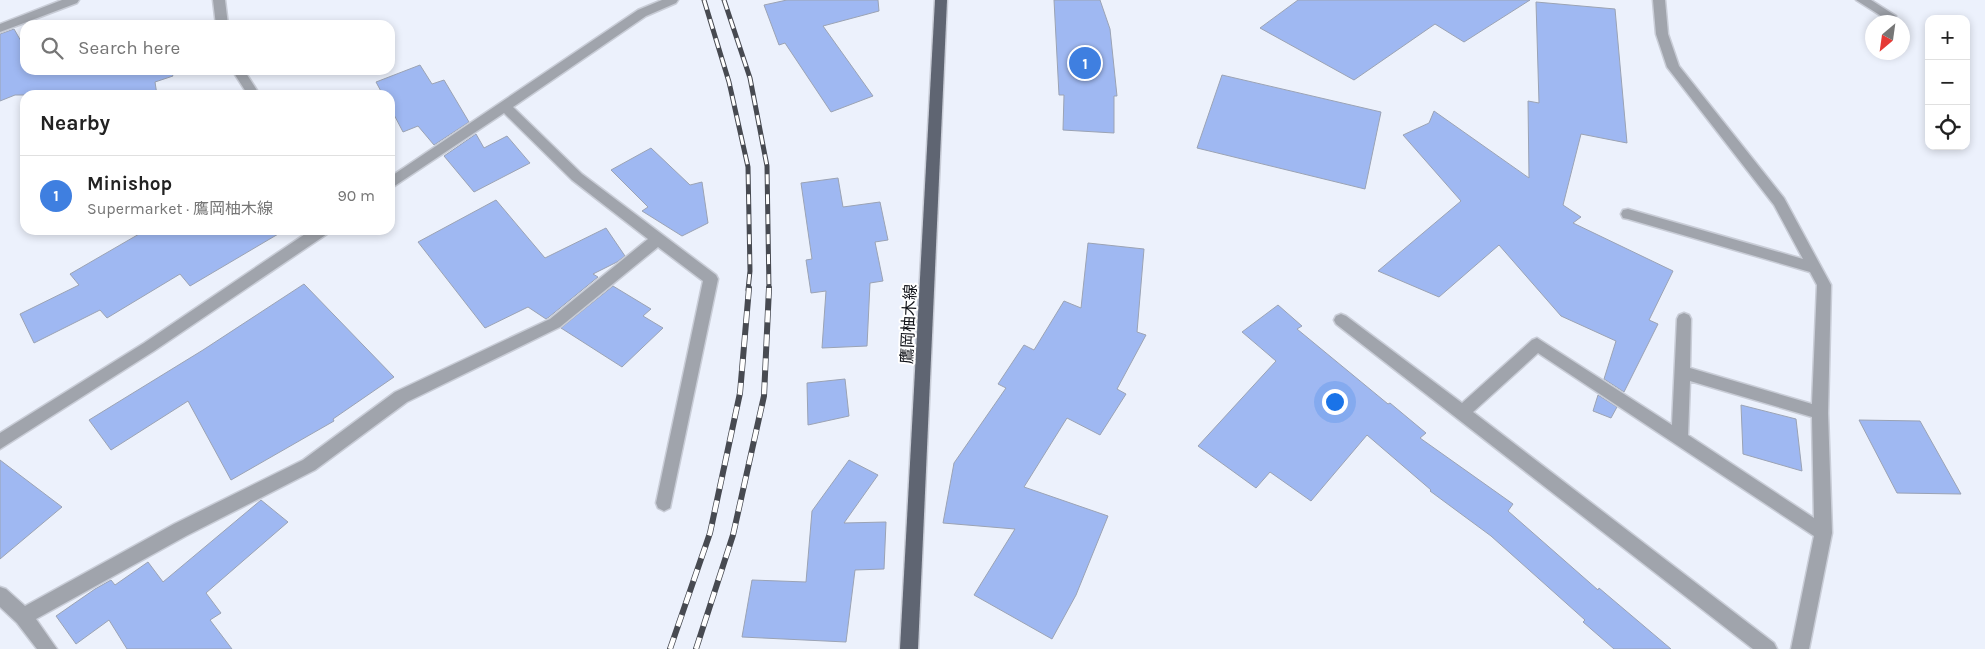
<!DOCTYPE html>
<meta charset="utf-8">
<style>
:root{--surface:#fff;--page:#f6f6f6;--text:#222;--muted:#767676;--line:#e0e0e0;--accent:#5e670a}
body{margin:0;font-family:Karla,"Noto Sans JP",sans-serif;background:var(--page);color:var(--text)}
.controls{position:absolute;right:15px;top:15px;display:grid;overflow:hidden;border-radius:10px;box-shadow:0 2px 8px #0003}
.controls button{width:45px;height:45px;display:grid;place-items:center;padding:0;border:0;border-bottom:1px solid var(--line);background:var(--surface);color:var(--text);font:25px sans-serif}
.compass{position:absolute;left:1865px;top:15px;width:45px;height:45px;border-radius:50%;background:var(--surface);box-shadow:0 2px 8px #0003;rotate:209deg}
.you{position:absolute;left:1334px;top:401px;width:18px;height:18px;margin:-12px;border:4px solid #fff;border-radius:50%;background:#1a73e8;box-shadow:0 0 0 8px #1a73e833}
.badge{display:grid;place-items:center;width:32px;height:32px;border-radius:50%;background:var(--accent);color:#fff;font-size:16px;font-weight:700}
.pin{position:absolute;translate:-50% -50%;border:2px solid #fff;box-shadow:0 1px 5px #0006}
.list{margin:0;padding:0;list-style:none}
h2{display:flex;justify-content:space-between;align-items:center;height:65px;margin:0;padding:0 20px;font-size:21px}
h2 small{font-size:16px;font-weight:400;color:var(--muted)}
.list li{display:grid;grid-template-columns:32px 1fr auto;gap:15px;align-items:center;box-sizing:border-box;height:80px;padding:0 20px;border-top:1px solid var(--line)}
.list b{display:block;font-size:19px;white-space:nowrap}
.list p{margin:0;font-size:16px;white-space:nowrap;color:var(--muted)}
.list em{font-size:16px;font-style:normal;color:var(--muted)}
.icon{flex:none;width:28px;height:28px;fill:none;stroke:currentColor;stroke-width:2;stroke-linecap:round;stroke-linejoin:round}
.map{position:relative;flex:none;width:1985px;height:649px;overflow:hidden}
.search{position:absolute;background:var(--surface);box-shadow:0 2px 8px #0003;left:20px;top:20px;width:375px;height:55px;display:flex;align-items:center;gap:12px;box-sizing:border-box;padding:0 18px;border-radius:15px;color:var(--muted);font-size:19px}
.panel{position:absolute;background:var(--surface);box-shadow:0 2px 8px #0003;left:20px;top:90px;width:375px;height:145px;border-radius:15px}
.map>svg:first-child{display:block}
.building{fill:#9fb8f2;stroke:#9ba3b4}
.lines{fill:none;stroke-linecap:round;stroke-linejoin:round}
.minor-casing{stroke:#c9cdd7;stroke-width:3}
.major-casing{stroke:#c9cdd7;stroke-width:3}
.minor{fill:#a0a4ac;fill-rule:evenodd}
.major{fill:#5f6572;fill-rule:evenodd}
.rail-far1-casing{stroke:#474a51;stroke-width:5}
.rail-casing{stroke:#474a51;stroke-width:6}
.rail-far1{stroke:#fff;stroke-width:3;stroke-dasharray:10;stroke-linecap:butt}
.rail{stroke:#fff;stroke-width:4.5;stroke-dasharray:12;stroke-linecap:butt}
.labels{text-anchor:middle;stroke-width:4;stroke-linejoin:round;paint-order:stroke}
.street-label{font-size:16px;fill:#0f1117;stroke:#fff}
</style>
<div class="map">
<svg width="1985" height="649" viewBox="0 0 1985 649">
<rect width="100%" height="100%" fill="#ecf1fc"/>
<path class="building" d="M 787,0 L 878,0 L 879,11 L 823,26 L 873,96 L 831,112 L 785,43 L 779,45 L 764,5 Z
M 1054,0 L 1100,0 L 1110,29 L 1117,96 L 1114,96 L 1114,133 L 1063,130 L 1064,95 L 1059,95 Z
M 1298,0 L 1530,0 L 1464,42 L 1435,24 L 1354,80 L 1260,28 Z
M 1536,2 L 1615,9 L 1627,143 L 1581,134 L 1563,205 L 1581,217 L 1573,223 L 1673,271 L 1649,320 L 1658,324 L 1624,392 L 1604,379 L 1616,341 L 1561,316 L 1499,245 L 1439,297 L 1378,271 L 1461,201 L 1403,135 L 1429,123 L 1434,111 L 1529,178 L 1528,101 L 1539,103 Z
M 14,29 L 25,48 L 25,70 L 170,70 L 173,76 L 155,82 L 157,95 L 15,95 L 0,101 L 0,34 Z
M 420,65 L 432,84 L 444,80 L 469,122 L 434,145 L 418,126 L 403,132 L 390,107 L 390,95 L 383,95 L 376,82 Z
M 1222,75 L 1381,112 L 1365,189 L 1197,148 Z
M 476,134 L 484,148 L 507,136 L 530,163 L 474,192 L 444,156 Z
M 651,148 L 690,185 L 702,182 L 708,223 L 682,236 L 642,211 L 648,207 L 611,170 Z
M 838,178 L 843,207 L 880,202 L 888,240 L 875,242 L 883,281 L 870,283 L 867,346 L 822,348 L 826,291 L 811,293 L 806,260 L 812,259 L 801,183 Z
M 496,200 L 545,258 L 606,228 L 625,256 L 617,262 L 593,274 L 598,277 L 549,317 L 546,319 L 528,307 L 485,328 L 418,242 Z
M 146,230 L 285,230 L 190,286 L 180,274 L 107,318 L 100,310 L 34,343 L 20,314 L 79,285 L 70,274 Z
M 1088,243 L 1144,249 L 1137,332 L 1146,335 L 1117,389 L 1126,394 L 1100,435 L 1067,418 L 1024,487 L 1108,516 L 1076,595 L 1052,639 L 974,595 L 1015,529 L 943,523 L 954,463 L 1006,388 L 998,384 L 1024,345 L 1034,350 L 1064,301 L 1081,308 Z
M 304,284 L 394,377 L 333,419 L 334,421 L 231,480 L 188,401 L 111,450 L 89,420 L 203,350 Z
M 613,286 L 651,309 L 643,316 L 663,328 L 622,367 L 561,328 Z
M 1278,305 L 1302,326 L 1297,329 L 1388,404 L 1390,403 L 1426,433 L 1420,438 L 1513,504 L 1508,511 L 1598,590 L 1599,588 L 1671,649 L 1614,649 L 1583,622 L 1585,620 L 1491,536 L 1430,491 L 1431,490 L 1367,435 L 1311,501 L 1270,472 L 1256,488 L 1198,446 L 1276,361 L 1242,332 Z
M 845,379 L 849,416 L 808,425 L 807,383 Z
M 1598,395 L 1617,407 L 1611,418 L 1593,411 Z
M 1741,405 L 1796,419 L 1802,471 L 1743,454 Z
M 1859,420 L 1920,421 L 1961,494 L 1897,493 Z
M 0,460 L 62,507 L 0,559 Z
M 849,460 L 878,475 L 844,523 L 886,522 L 884,569 L 855,570 L 846,642 L 742,637 L 752,580 L 806,582 L 812,511 Z
M 261,500 L 288,522 L 206,593 L 221,613 L 210,620 L 232,649 L 127,649 L 109,620 L 76,644 L 56,616 L 95,589 L 111,580 L 115,585 L 148,562 L 163,582 Z"/>
<g class="lines">
<g class="minor-casing">
<path id="minor" d="M 62,0 L 79,0 L 77,3 L 0,32 L 0,24 Z
M 213,0 L 225,0 L 228,25 L 216,25 Z
M 662,0 L 678,0 L 676,3 L 646,16 L 513,107 L 582,174 L 716,275 L 718,279 L 670,508 L 664,511 L 658,508 L 656,503 L 703,281 L 658,247 L 560,327 L 407,402 L 315,470 L 186,536 L 36,619 L 57,649 L 37,649 L 17,623 L 0,607 L 0,587 L 6,589 L 25,606 L 174,524 L 303,460 L 395,392 L 550,319 L 648,239 L 572,180 L 504,113 L 390,189 L 390,177 L 638,10 Z
M 1653,0 L 1665,0 L 1668,34 L 1679,66 L 1784,198 L 1831,285 L 1828,413 L 1832,533 L 1809,649 L 1791,649 L 1814,536 L 1538,353 L 1473,412 L 1774,643 L 1777,649 L 1753,649 L 1336,324 L 1334,320 L 1336,316 L 1341,314 L 1346,316 L 1462,403 L 1532,340 L 1537,338 L 1672,425 L 1677,319 L 1679,315 L 1684,313 L 1689,315 L 1691,319 L 1690,368 L 1812,404 L 1817,285 L 1810,272 L 1628,219 L 1623,218 L 1621,214 L 1623,210 L 1628,209 L 1803,259 L 1774,205 L 1667,67 L 1656,34 ZM 1690,381 L 1812,417 L 1814,518 L 1688,435 Z
M 1856,0 L 1871,0 L 1896,16 L 1894,19 L 1886,19 Z
M 232,70 L 244,70 L 260,95 L 248,95 Z
M 311,230 L 329,230 L 327,234 L 154,351 L 0,449 L 0,433 L 144,343 Z"/>
</g>
<g class="major-casing">
<path id="major" d="M 935,0 L 947,0 L 918,649 L 900,649 Z"/>
</g>
<use href="#minor" class="minor"/>
<use href="#major" class="major"/>
<g class="rail-far1-casing">
<path id="rail-far1" d="M 704,0 L 729,82 L 748,167 L 750,271 L 748,290
M 724,0 L 750,78 L 767,166 L 769,290"/>
</g>
<g class="rail-casing">
<path id="rail" d="M 670,649 L 710,533 L 740,393 L 749,288
M 696,649 L 733,535 L 764,396 L 769,288"/>
</g>
<use href="#rail-far1" class="rail-far1"/>
<use href="#rail" class="rail"/>
</g>
<g class="labels">
<g class="street-label">
<text transform="translate(908 324) rotate(-87)" y="6">鷹岡柚木線</text>
</g>
</g>
</svg>
<div class="controls">
<button>+</button>
<button>−</button>
<button><svg class="icon" aria-label="locate" viewBox="0 0 24 24"><circle cx="12" cy="12" r="6"/><path d="M12 2v4M12 18v4M2 12h4M18 12h4"/></svg></button>
</div>
<svg class="compass" viewBox="-18 -18 36 36"><path d="M0-13l5 13h-10z" fill="#e53935"/><path d="M0 13l5-13h-10z" fill="#767676"/></svg>
<div class="you"></div>
<div class="pin badge" style="left:1085px;top:63px;background:#3f7fe0">1</div>
<div class="search"><svg class="icon" aria-label="search" viewBox="0 0 24 24"><circle cx="10" cy="10" r="6"/><path d="M15 15l6 6"/></svg>Search here</div>
<section class="panel">
<h2>Nearby<small></small></h2>
<ul class="list">
<li><span class="badge" style="background:#3f7fe0">1</span><div><b>Minishop</b><p>Supermarket · 鷹岡柚木線</p></div><em>90 m</em></li>
</ul>
</section>
</div>
